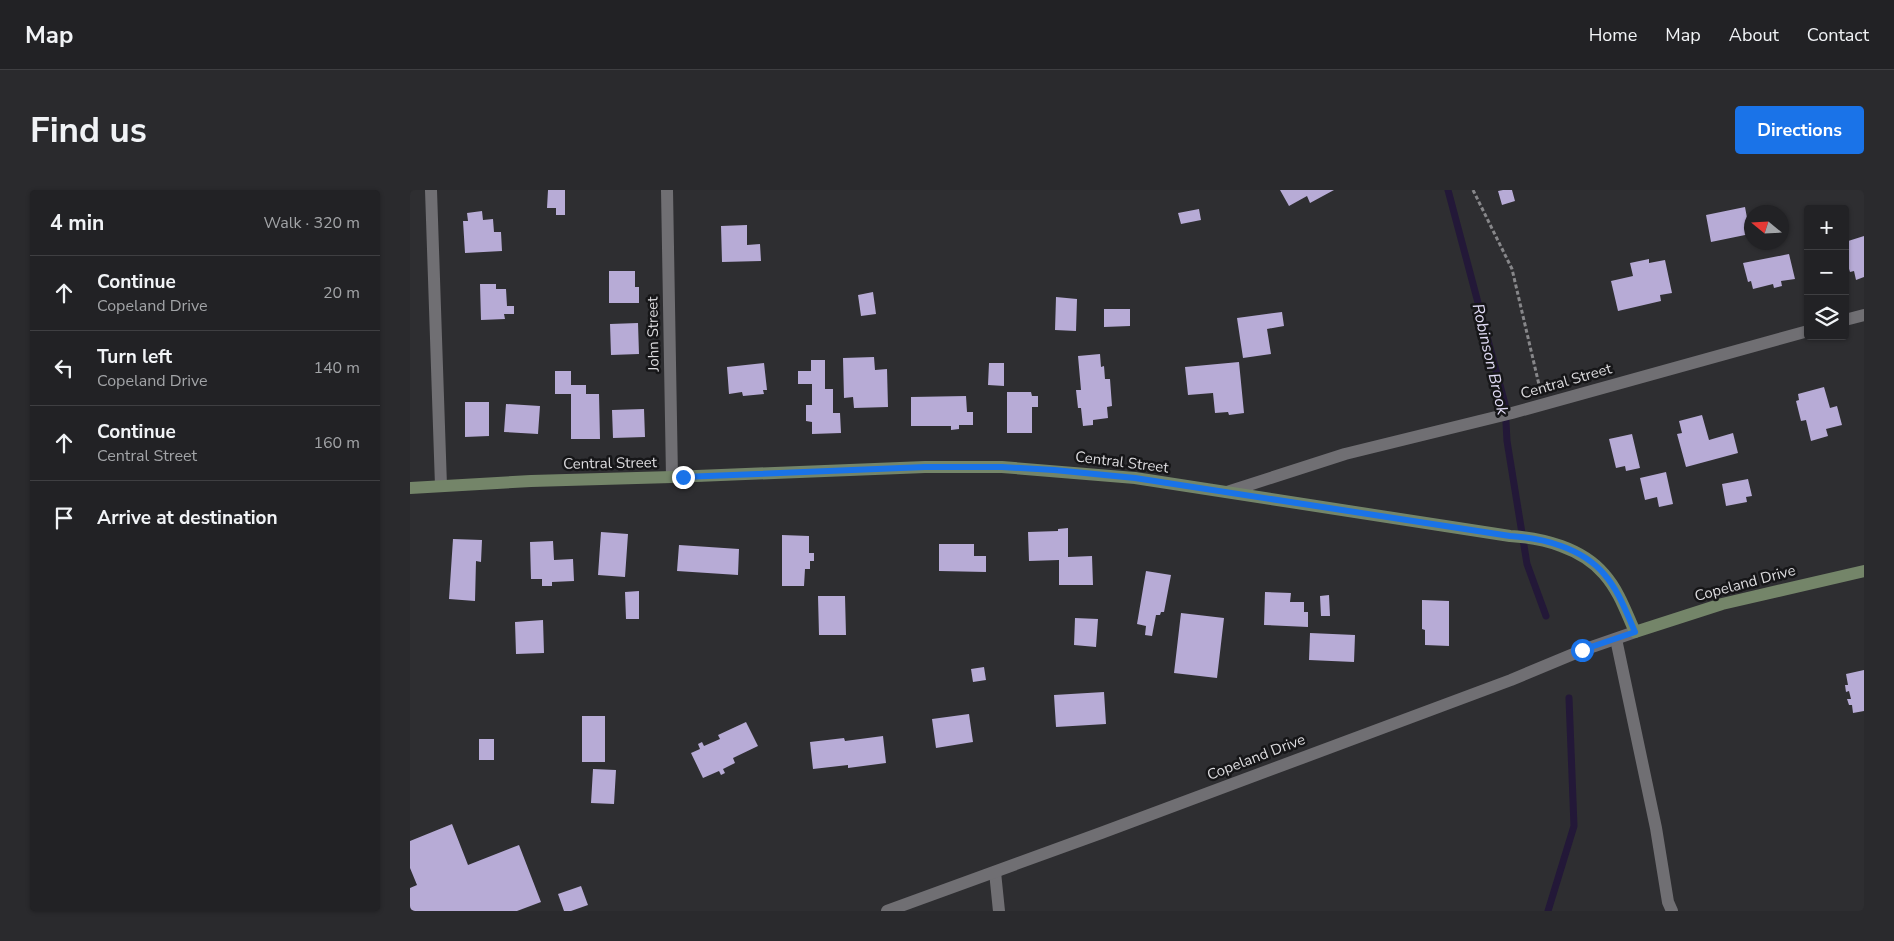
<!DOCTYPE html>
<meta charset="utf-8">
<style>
:root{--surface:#222225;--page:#2a2a2d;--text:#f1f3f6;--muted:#a2a4a7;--line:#3f3f42;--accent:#1a73e8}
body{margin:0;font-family:"Nunito Sans",sans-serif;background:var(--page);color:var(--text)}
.controls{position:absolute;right:15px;top:15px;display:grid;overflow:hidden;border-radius:5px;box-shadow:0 1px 4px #0004}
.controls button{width:45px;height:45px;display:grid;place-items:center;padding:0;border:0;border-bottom:1px solid var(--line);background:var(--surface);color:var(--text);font:25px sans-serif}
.compass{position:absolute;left:1334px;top:15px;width:45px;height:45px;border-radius:50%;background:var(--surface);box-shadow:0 1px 4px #0004;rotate:288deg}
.stop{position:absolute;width:15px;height:15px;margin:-11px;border:4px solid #1a73e8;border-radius:50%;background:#fff}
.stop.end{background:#1a73e8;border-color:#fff;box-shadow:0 1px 5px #0008}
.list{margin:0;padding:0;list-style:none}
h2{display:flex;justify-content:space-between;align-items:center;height:65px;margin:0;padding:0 20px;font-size:21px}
h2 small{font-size:16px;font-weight:400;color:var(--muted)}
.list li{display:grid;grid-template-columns:32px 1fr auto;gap:15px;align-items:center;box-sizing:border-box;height:75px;padding:0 20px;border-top:1px solid var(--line)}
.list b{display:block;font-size:19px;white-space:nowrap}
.list p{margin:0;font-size:16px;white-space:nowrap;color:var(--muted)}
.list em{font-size:16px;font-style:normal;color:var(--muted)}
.icon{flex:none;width:28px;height:28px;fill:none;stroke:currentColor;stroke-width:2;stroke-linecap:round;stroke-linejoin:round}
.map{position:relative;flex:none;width:1454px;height:721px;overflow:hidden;border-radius:5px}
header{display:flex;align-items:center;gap:30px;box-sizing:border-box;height:70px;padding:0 25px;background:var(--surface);border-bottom:1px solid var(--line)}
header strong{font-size:24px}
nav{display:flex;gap:28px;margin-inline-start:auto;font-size:18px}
.intro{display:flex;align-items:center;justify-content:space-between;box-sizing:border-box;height:120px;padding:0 30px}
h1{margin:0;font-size:35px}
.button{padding:12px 22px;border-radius:5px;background:var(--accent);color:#fff;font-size:18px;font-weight:700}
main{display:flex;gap:30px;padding:0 30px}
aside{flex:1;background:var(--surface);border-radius:5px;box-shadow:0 1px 4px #0004}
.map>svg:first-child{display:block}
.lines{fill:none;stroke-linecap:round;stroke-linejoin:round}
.stream{stroke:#231838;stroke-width:7}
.building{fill:#b7abd6}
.path{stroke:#87878a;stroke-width:3;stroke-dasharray:4 2.5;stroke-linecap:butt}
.service{stroke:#706f73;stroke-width:12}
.minor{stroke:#706f73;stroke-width:12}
.tertiary{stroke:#706f73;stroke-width:12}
.secondary{stroke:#748569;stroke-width:12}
.route{stroke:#1a73e8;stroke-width:6}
.labels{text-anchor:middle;stroke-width:5;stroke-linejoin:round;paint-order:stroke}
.street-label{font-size:15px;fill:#dbdadd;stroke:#161618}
.water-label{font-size:16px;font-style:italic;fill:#e2dcf6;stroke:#161618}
</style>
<header>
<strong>Map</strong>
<nav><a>Home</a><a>Map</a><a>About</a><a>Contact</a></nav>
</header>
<div class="intro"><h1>Find us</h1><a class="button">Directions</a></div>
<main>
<aside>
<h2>4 min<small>Walk · 320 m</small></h2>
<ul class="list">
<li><svg class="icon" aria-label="ahead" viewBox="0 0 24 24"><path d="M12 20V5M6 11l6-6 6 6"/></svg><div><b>Continue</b><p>Copeland Drive</p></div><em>20 m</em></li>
<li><svg class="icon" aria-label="left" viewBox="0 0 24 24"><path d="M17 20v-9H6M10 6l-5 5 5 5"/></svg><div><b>Turn left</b><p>Copeland Drive</p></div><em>140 m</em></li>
<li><svg class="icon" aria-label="ahead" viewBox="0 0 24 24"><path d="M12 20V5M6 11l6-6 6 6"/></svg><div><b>Continue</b><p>Central Street</p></div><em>160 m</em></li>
<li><svg class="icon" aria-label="arrive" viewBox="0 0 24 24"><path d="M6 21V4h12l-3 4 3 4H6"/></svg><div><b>Arrive at destination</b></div></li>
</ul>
</aside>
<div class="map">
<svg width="1454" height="721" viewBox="0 0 1454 721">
<rect width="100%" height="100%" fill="#2e2e31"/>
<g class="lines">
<path class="stream" d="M 1038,0 L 1095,214 L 1097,251 L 1117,374 L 1136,426
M 1138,721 L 1164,636 L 1159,508"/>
</g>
<path class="building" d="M 138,0 L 155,0 L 155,25 L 146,25 L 146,18 L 137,18 Z
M 870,0 L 924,0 L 900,13 L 897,6 L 879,16 Z
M 1093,0 L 1102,0 L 1105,11 L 1092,15 L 1088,1 Z
M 1335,17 L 1340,44 L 1301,52 L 1296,25 Z
M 789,19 L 791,30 L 771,34 L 768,23 Z
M 72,21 L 73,30 L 83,29 L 84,42 L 91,42 L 92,61 L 55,63 L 53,31 L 58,31 L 57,23 Z
M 337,35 L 337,55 L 350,54 L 351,71 L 312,72 L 311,36 Z
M 1454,46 L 1454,87 L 1446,90 L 1444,81 L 1440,82 L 1435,66 L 1435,52 Z
M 1379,64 L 1385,89 L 1371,91 L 1372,96 L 1364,98 L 1363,94 L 1343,99 L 1341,91 L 1338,92 L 1333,73 Z
M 1239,69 L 1239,73 L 1255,70 L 1262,103 L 1250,105 L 1251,111 L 1208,121 L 1201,91 L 1223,86 L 1220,73 Z
M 199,81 L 225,81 L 225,97 L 229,97 L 229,113 L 199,113 Z
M 70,94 L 86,94 L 86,99 L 96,99 L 97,116 L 104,116 L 104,124 L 94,124 L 95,129 L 71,130 Z
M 463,102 L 466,124 L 451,126 L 448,105 Z
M 646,107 L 667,109 L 666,141 L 645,140 Z
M 694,119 L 720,119 L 720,136 L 694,137 Z
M 872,122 L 874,136 L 857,139 L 861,164 L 833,168 L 827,128 Z
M 228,133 L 229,164 L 201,165 L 200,134 Z
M 690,164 L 691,177 L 694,176 L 695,189 L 700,189 L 702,216 L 697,217 L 698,228 L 683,230 L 683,235 L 673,236 L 671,218 L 668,218 L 666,200 L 671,200 L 668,166 Z
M 464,167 L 465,180 L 477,179 L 478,217 L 444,218 L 443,207 L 434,208 L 433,168 Z
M 401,170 L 415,170 L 415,199 L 423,199 L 423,223 L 430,223 L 431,243 L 402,244 L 402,232 L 396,231 L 396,215 L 402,215 L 402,194 L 388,194 L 388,181 L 401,181 Z
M 829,172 L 834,223 L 819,225 L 818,222 L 805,223 L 803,203 L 778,205 L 775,177 Z
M 354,173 L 357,200 L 353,200 L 354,204 L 333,206 L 332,202 L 319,204 L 317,177 Z
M 579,173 L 594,173 L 594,196 L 578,195 Z
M 145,181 L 161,181 L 161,195 L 176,195 L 176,204 L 189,204 L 190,249 L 161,249 L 161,204 L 145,204 Z
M 1414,197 L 1420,218 L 1427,216 L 1432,235 L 1416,239 L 1418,246 L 1401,251 L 1396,230 L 1391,231 L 1386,211 L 1389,210 L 1388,204 Z
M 597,202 L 621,202 L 622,206 L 628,206 L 628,217 L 622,217 L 622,243 L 597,243 Z
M 556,206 L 557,222 L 563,222 L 563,235 L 549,235 L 549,239 L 541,240 L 541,236 L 501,236 L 501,207 Z
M 55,212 L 79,212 L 79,246 L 55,247 Z
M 96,214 L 130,216 L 128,244 L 94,242 Z
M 234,219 L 235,247 L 203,248 L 202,220 Z
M 1292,225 L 1299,250 L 1323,243 L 1328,263 L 1276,277 L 1267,244 L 1272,243 L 1269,231 Z
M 1222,244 L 1230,278 L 1216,281 L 1215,276 L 1206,278 L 1199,249 Z
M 1256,282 L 1263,314 L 1249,317 L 1247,307 L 1235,310 L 1230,288 Z
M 1338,289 L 1342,306 L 1336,307 L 1337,312 L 1316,316 L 1312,294 Z
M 658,338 L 658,367 L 682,366 L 683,395 L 649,395 L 649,370 L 619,371 L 618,342 L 648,341 L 648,339 Z
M 191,342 L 218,344 L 215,387 L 188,385 Z
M 372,345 L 399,346 L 399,363 L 404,363 L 404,371 L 400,371 L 400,379 L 395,379 L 394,396 L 372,396 Z
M 43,349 L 72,350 L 71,372 L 66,371 L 65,411 L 39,409 Z
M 143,351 L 144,370 L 163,369 L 164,391 L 142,392 L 142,396 L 132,396 L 132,389 L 121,389 L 120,352 Z
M 529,354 L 564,354 L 564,366 L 576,366 L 576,382 L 529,381 Z
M 269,355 L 329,359 L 328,385 L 267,381 Z
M 736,381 L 761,385 L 754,422 L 751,422 L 750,425 L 746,425 L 742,446 L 735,445 L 736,436 L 727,434 Z
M 229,401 L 229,429 L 216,429 L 215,402 Z
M 855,402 L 881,403 L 880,412 L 894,412 L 894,422 L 898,422 L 898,437 L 854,435 Z
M 919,405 L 920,426 L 911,426 L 910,406 Z
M 408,406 L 435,406 L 436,445 L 409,445 Z
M 1012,410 L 1039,411 L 1039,456 L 1015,455 L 1015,440 L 1012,439 Z
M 771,423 L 814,428 L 807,488 L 764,483 Z
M 665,428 L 688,429 L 686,457 L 664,455 Z
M 133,430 L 134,463 L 106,464 L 105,432 Z
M 900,443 L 945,445 L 944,472 L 899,470 Z
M 574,477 L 576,490 L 563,492 L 561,479 Z
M 1454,480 L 1454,521 L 1443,523 L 1442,515 L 1439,515 L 1437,509 L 1441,509 L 1439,501 L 1436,502 L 1435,495 L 1438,495 L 1436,484 Z
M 694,502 L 696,534 L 646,537 L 644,505 Z
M 559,524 L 563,552 L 526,558 L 522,529 Z
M 172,526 L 195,526 L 195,572 L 172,572 Z
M 336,532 L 348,556 L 323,568 L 325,573 L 313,579 L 315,583 L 311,585 L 309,581 L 293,588 L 281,563 L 290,559 L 288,554 L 292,552 L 294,556 L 310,549 L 308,545 Z
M 473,546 L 476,573 L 438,578 L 438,575 L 403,579 L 400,552 L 434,548 L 435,551 Z
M 69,549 L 84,549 L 84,570 L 69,570 Z
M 183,579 L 206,580 L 204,614 L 181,613 Z
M 42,634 L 58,675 L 109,655 L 131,712 L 107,721 L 0,721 L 0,698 L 7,695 L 0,678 L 0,651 Z
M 171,696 L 178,715 L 161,721 L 154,721 L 148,704 Z"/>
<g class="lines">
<path class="path" d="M 1063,0 L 1102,79 L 1130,199"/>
<path class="service" d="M 1206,449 L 1246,638 L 1258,712 L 1262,721
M 585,682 L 589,721"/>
<path class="minor" d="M 21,0 L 31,296
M 257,0 L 262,287"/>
<path class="tertiary" d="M 1435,130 L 1454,125
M 817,302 L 935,264 L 1102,223 L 1398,141
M 477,721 L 691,643 L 1101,490 L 1173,460 L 1225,442"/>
<path class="secondary" d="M 0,298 L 121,291 L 262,287 L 515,277 L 592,277 L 725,288 L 1100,346 C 1133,348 1172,358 1194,384 C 1209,401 1216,422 1225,442 L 1312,414 L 1454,381"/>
</g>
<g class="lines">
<path class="route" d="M 273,287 L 515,277 L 592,277 L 644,280 L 725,288 L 1100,346 C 1133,348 1172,358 1194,384 C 1209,401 1216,422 1225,442 L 1172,460"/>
</g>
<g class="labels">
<g class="street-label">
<text transform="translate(243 144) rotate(-91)" y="5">John Street</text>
<text transform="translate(1156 191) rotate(-16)" y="5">Central Street</text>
<text transform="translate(712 272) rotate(7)" y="5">Central Street</text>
<text transform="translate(200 273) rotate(-1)" y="5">Central Street</text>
<text transform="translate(1335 393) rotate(-15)" y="5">Copeland Drive</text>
<text transform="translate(846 567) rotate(-21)" y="5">Copeland Drive</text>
</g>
<g class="water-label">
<text transform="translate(1081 169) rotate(77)" y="6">Robinson Brook</text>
</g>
</g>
</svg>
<div class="controls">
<button>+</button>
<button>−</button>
<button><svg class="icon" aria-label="layers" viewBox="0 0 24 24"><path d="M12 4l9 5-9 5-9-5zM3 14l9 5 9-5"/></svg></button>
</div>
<svg class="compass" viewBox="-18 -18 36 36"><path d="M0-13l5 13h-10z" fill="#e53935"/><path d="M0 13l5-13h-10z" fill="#a2a4a7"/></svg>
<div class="stop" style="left:1172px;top:460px"></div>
<div class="stop end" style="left:273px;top:287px"></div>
</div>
</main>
